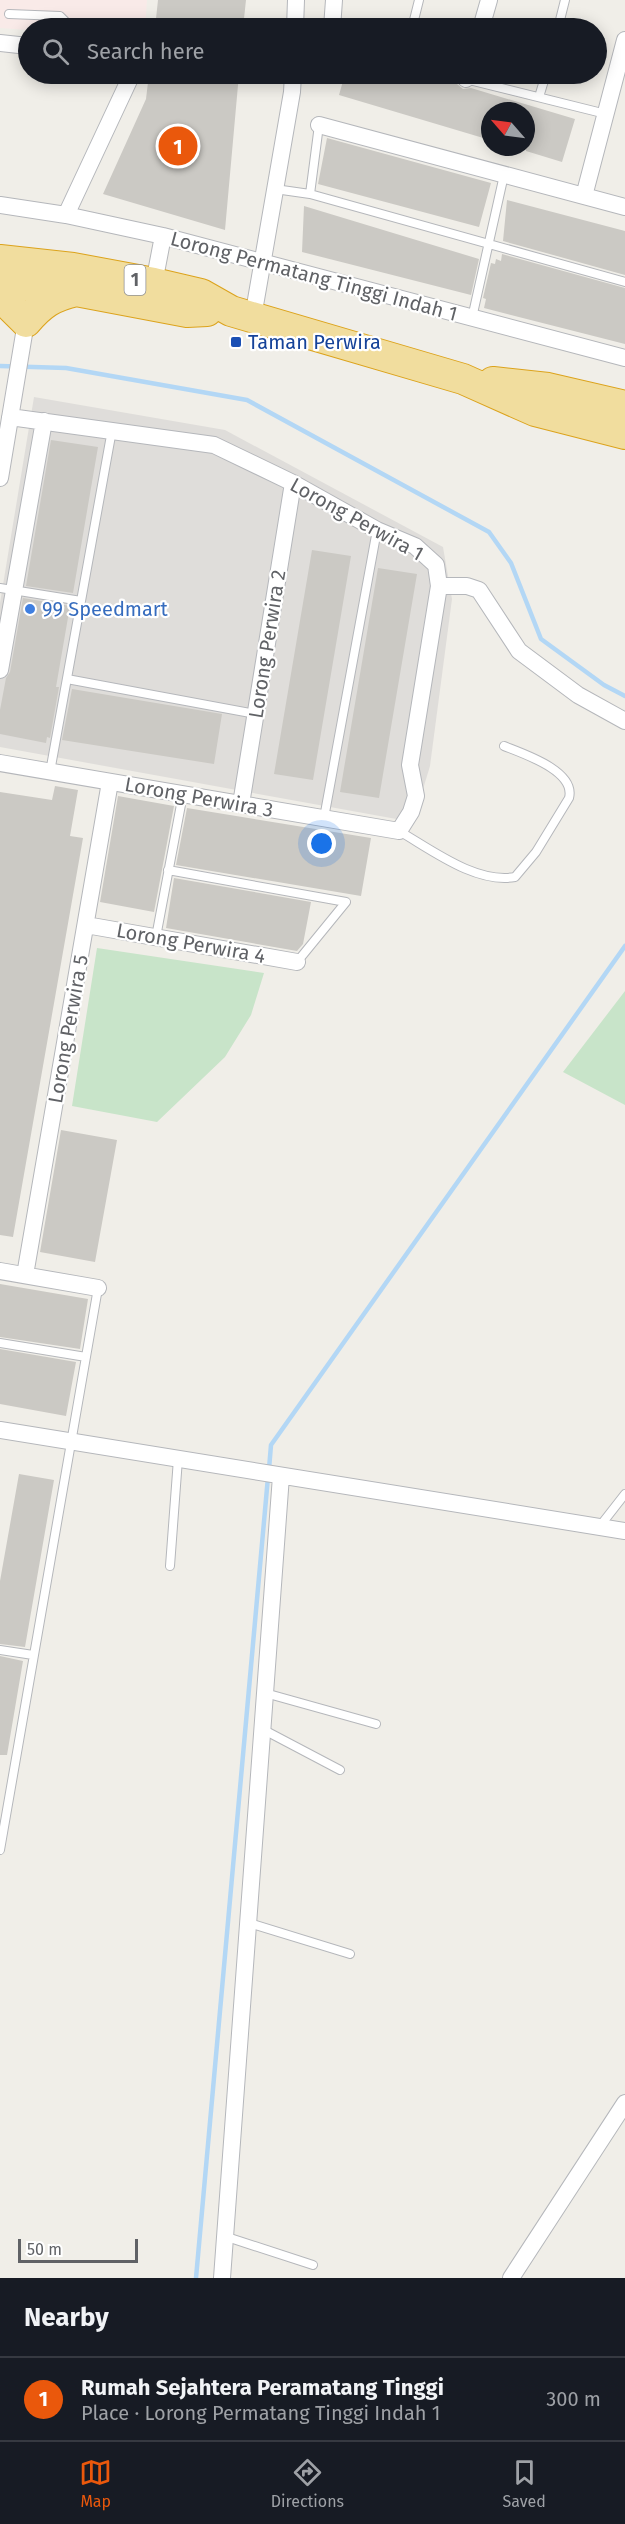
<!DOCTYPE html>
<meta charset="utf-8">
<style>
:root{--surface:#171b24;--page:#242831;--text:#f1f3f6;--muted:#9ea1a6;--line:#363941;--accent:#ea580c}
body{margin:0;font-family:"Fira Sans",sans-serif;background:var(--page);color:var(--text)}
.compass{position:absolute;left:481px;top:102px;width:54px;height:54px;border-radius:50%;background:var(--surface);box-shadow:0 3px 15px #0003;rotate:298deg}
.scale{position:absolute;left:18px;bottom:15px;width:120px;box-sizing:border-box;padding-left:6px;border:3px solid #606266;border-top:0;font-size:16px;line-height:21px;white-space:nowrap;color:#606266;-webkit-text-stroke:4px #fff;paint-order:stroke}
.you{position:absolute;left:322px;top:844px;width:21px;height:21px;margin:-15px;border:4px solid #fff;border-radius:50%;background:#1a73e8;box-shadow:0 0 0 9px #1a73e833}
.badge{display:grid;place-items:center;width:39px;height:39px;border-radius:50%;background:var(--accent);color:#fff;font-size:20px;font-weight:700}
.pin{position:absolute;translate:-50% -50%;border:3px solid #fff;box-shadow:0 2px 6px #0006}
.list{margin:0;padding:0;list-style:none}
h2{display:flex;justify-content:space-between;align-items:center;height:78px;margin:0;padding:0 24px;font-size:26px}
h2 small{font-size:20px;font-weight:400;color:var(--muted)}
.list li{display:grid;grid-template-columns:39px 1fr auto;gap:18px;align-items:center;box-sizing:border-box;height:84px;padding:0 24px;border-top:2px solid var(--line)}
.list b{display:block;font-size:22px;white-space:nowrap}
.list p{margin:0;font-size:20px;white-space:nowrap;color:var(--muted)}
.list em{font-size:20px;font-style:normal;color:var(--muted)}
.icon{flex:none;width:33px;height:33px;fill:none;stroke:currentColor;stroke-width:2;stroke-linecap:round;stroke-linejoin:round}
.map{position:relative;flex:none;width:625px;height:2278px;overflow:hidden}
.search{position:absolute;background:var(--surface);box-shadow:0 3px 15px #0003;left:18px;right:18px;top:18px;height:66px;display:flex;align-items:center;gap:15px;box-sizing:border-box;padding:0 21px;border-radius:33px;color:var(--muted);font-size:22px}
.sheet{height:162px;background:var(--surface)}
nav{display:flex;justify-content:space-around;align-items:center;box-sizing:border-box;height:84px;border-top:2px solid var(--line);background:var(--surface);font-size:16px;color:var(--muted)}
nav a{display:grid;justify-items:center;gap:3px}
nav .on{color:var(--accent)}
.map>svg:first-child{display:block}
.industrial{fill:#dfddda}
.medical{fill:#f9eae8}
.green{fill:#c8e4c9}
.lines{fill:none;stroke-linecap:round;stroke-linejoin:round}
.stream{stroke:#b3d7f5;stroke-width:4.5}
.building{fill:#cbc9c4}
.lane-casing{stroke:#b5b7bb;stroke-width:10}
.street-casing{stroke:#b5b7bb;stroke-width:18}
.highway-casing{stroke:#dca31c;stroke-width:32}
.lane{stroke:#fff;stroke-width:8}
.street{stroke:#fff;stroke-width:16}
.highway{stroke:#f1dd9e;stroke-width:30}
.transit-dot{fill:#1a4fb4;stroke:#fff;stroke-width:2}
.shop-dot{fill:#3f7fe0;stroke:#fff;stroke-width:2}
.labels{text-anchor:middle;stroke-width:4.5;stroke-linejoin:round;paint-order:stroke}
.shield{fill:#fff;stroke:#909194;stroke-width:1.5}
.shield-label{font-size:18px;font-weight:bold;fill:#606266}
.street-label{font-size:20px;fill:#606266;stroke:#fff}
.transit-label{font-size:20px;fill:#164399;stroke:#fff;text-anchor:start}
.shop-label{font-size:20px;fill:#366cbe;stroke:#fff;text-anchor:start}
</style>
<div class="map">
<svg width="625" height="2278" viewBox="0 0 625 2278">
<rect width="100%" height="100%" fill="#f0eee8"/>
<path class="industrial" d="M 34,397 L 225,430 L 443,547 L 452,599 L 430,766 L 413,822 L 0,747 L 0,603 Z"/>
<path class="medical" d="M 0,0 L 147,0 L 145,28 L 28,28 L 28,30 L 0,28 Z"/>
<path class="green" d="M 97,948 L 264,973 L 251,1015 L 225,1057 L 157,1122 L 72,1106 Z
M 625,991 L 625,1105 L 563,1072 Z"/>
<g class="lines">
<path class="stream" d="M 0,366 L 66,368 L 247,400 L 489,532 L 511,563 L 541,639 L 604,685 L 625,696
M 269,1469 L 271,1445 L 625,946
M 196,2278 L 268,1477"/>
</g>
<path class="building" d="M 158,0 L 246,0 L 243,28 L 155,28 Z
M 149,74 L 239,74 L 225,230 L 103,194 L 146,99 Z
M 345,74 L 423,74 L 457,84 L 463,89 L 471,88 L 575,119 L 562,162 L 526,151 L 526,111 L 490,111 L 490,140 L 339,95 Z
M 327,138 L 491,183 L 479,227 L 318,184 Z
M 507,200 L 625,231 L 625,275 L 503,241 Z
M 304,206 L 479,259 L 471,295 L 302,252 Z
M 502,254 L 625,288 L 625,344 L 484,308 L 486,299 L 483,298 L 491,263 L 495,264 L 496,259 L 501,261 Z
M 51,440 L 98,447 L 73,593 L 26,586 Z
M 312,550 L 351,556 L 313,780 L 274,774 Z
M 378,568 L 417,574 L 379,798 L 340,792 Z
M 23,598 L 70,606 L 56,687 L 59,687 L 50,738 L 47,737 L 46,743 L 0,734 L 0,710 L 6,678 L 10,672 Z
M 72,689 L 222,714 L 214,764 L 62,740 Z
M 55,786 L 78,790 L 70,836 L 83,838 L 13,1237 L 0,1235 L 0,792 L 52,800 Z
M 118,796 L 174,806 L 154,912 L 100,902 Z
M 187,808 L 371,838 L 361,896 L 176,865 Z
M 174,878 L 311,902 L 303,944 L 297,951 L 166,928 Z
M 61,1130 L 117,1140 L 95,1262 L 40,1252 Z
M 0,1284 L 88,1299 L 80,1349 L 0,1337 Z
M 0,1349 L 76,1362 L 66,1416 L 0,1404 Z
M 19,1474 L 54,1480 L 25,1647 L 0,1644 L 0,1581 Z
M 0,1656 L 23,1661 L 7,1755 L 0,1755 Z"/>
<g class="lines">
<g class="lane-casing">
<path id="lane" d="M 9,14 L 60,16 L 66,22 L 67,28
M 412,28 L 419,0
M 558,28 L 565,0
M 445,74 L 606,114
M 539,97 L 546,74
M 275,189 L 310,194 L 625,282
M 310,194 L 319,125
M 472,318 L 504,175
M 0,588 L 81,601
M 67,679 L 256,714
M 50,772 L 112,430
M 324,818 L 377,530
M 399,831 C 432,850 476,884 515,877 L 536,852 L 569,798 C 576,771 524,754 504,746
M 168,870 L 346,902 L 297,962
M 156,937 L 183,794
M 0,1343 L 86,1357
M 600,1526 L 625,1494
M 170,1566 L 178,1459
M 0,1650 L 33,1655
M 265,1693 L 376,1724
M 264,1730 L 340,1770
M 0,1850 L 98,1288
M 249,1923 L 350,1954
M 227,2237 L 313,2265"/>
</g>
<g class="street-casing">
<path id="street" d="M 295,28 L 296,0
M 332,28 L 334,0
M 481,28 L 489,0
M 0,43 L 28,46
M 466,79 L 468,74
M 319,125 L 625,207
M 584,196 L 625,40
M 0,205 L 66,215 L 163,236 L 625,358
M 66,215 L 132,74
M 154,283 L 163,236
M 253,317 L 292,92 L 293,74
M 0,478 L 27,316
M 439,586 L 467,586 L 479,590 L 519,651 L 578,695 L 625,721
M 0,670 L 44,421
M 0,763 L 399,831 L 411,812 L 416,796 L 410,765 L 439,586 L 436,565 L 415,546 L 377,530 L 293,483 L 214,445 L 10,417
M 241,804 L 293,483
M 86,925 L 297,962
M 0,1271 L 98,1288
M 25,1275 L 110,782
M 0,1430 L 625,1531
M 222,2278 L 281,1476
M 511,2278 L 625,2103"/>
</g>
<g class="highway-casing">
<path id="highway" d="M 0,260 L 73,268 L 154,283 L 201,294 L 231,311 L 463,379 L 535,411 L 625,434
M 0,282 L 76,291 L 187,312 L 207,311
M 0,296 L 26,322 C 41,304 53,296 76,291
M 493,382 L 548,388 L 625,406"/>
</g>
<use href="#lane" class="lane"/>
<use href="#street" class="street"/>
<use href="#highway" class="highway"/>
</g>
<rect class="transit-dot" x="230" y="336" width="12" height="12" rx="3"/>
<circle class="shop-dot" cx="30" cy="609" r="6"/>
<g class="labels">
<rect class="shield" x="124.5" y="265" width="21" height="30" rx="4.5"/>
<g class="shield-label">
<text x="135" y="286">1</text>
</g>
<g class="street-label">
<text transform="translate(314 276) rotate(15)" y="7">Lorong Permatang Tinggi Indah 1</text>
<text transform="translate(357 519) rotate(29)" y="7">Lorong Perwira 1</text>
<text transform="translate(267 644) rotate(-81)" y="7">Lorong Perwira 2</text>
<text transform="translate(199 797) rotate(10)" y="7">Lorong Perwira 3</text>
<text transform="translate(191 943) rotate(10)" y="7">Lorong Perwira 4</text>
<text transform="translate(68 1029) rotate(-80)" y="7">Lorong Perwira 5</text>
</g>
<g class="transit-label">
<text x="248" y="349">Taman Perwira</text>
</g>
<g class="shop-label">
<text x="42" y="616">99 Speedmart</text>
</g>
</g>
</svg>
<svg class="compass" viewBox="-18 -18 36 36"><path d="M0-13l5 13h-10z" fill="#e53935"/><path d="M0 13l5-13h-10z" fill="#9ea1a6"/></svg>
<div class="scale">50 m</div>
<div class="you"></div>
<div class="pin badge" style="left:178px;top:146px">1</div>
<div class="search"><svg class="icon" aria-label="search" viewBox="0 0 24 24"><circle cx="10" cy="10" r="6"/><path d="M15 15l6 6"/></svg>Search here</div>
</div>
<section class="sheet">
<h2>Nearby<small></small></h2>
<ul class="list">
<li><span class="badge">1</span><div><b>Rumah Sejahtera Peramatang Tinggi</b><p>Place · Lorong Permatang Tinggi Indah 1</p></div><em>300 m</em></li>
</ul>
</section>
<nav>
<a class="on"><svg class="icon" aria-label="map" viewBox="0 0 24 24"><path d="M3 6l6-2 6 2 6-2v14l-6 2-6-2-6 2zM9 4v14M15 6v14"/></svg>Map</a>
<a><svg class="icon" aria-label="directions" viewBox="0 0 24 24"><path d="M12 3l9 9-9 9-9-9zM9 14v-3h6M13 9l2 2-2 2"/></svg>Directions</a>
<a><svg class="icon" aria-label="saved" viewBox="0 0 24 24"><path d="M7 4h10v16l-5-4-5 4z"/></svg>Saved</a>
</nav>
